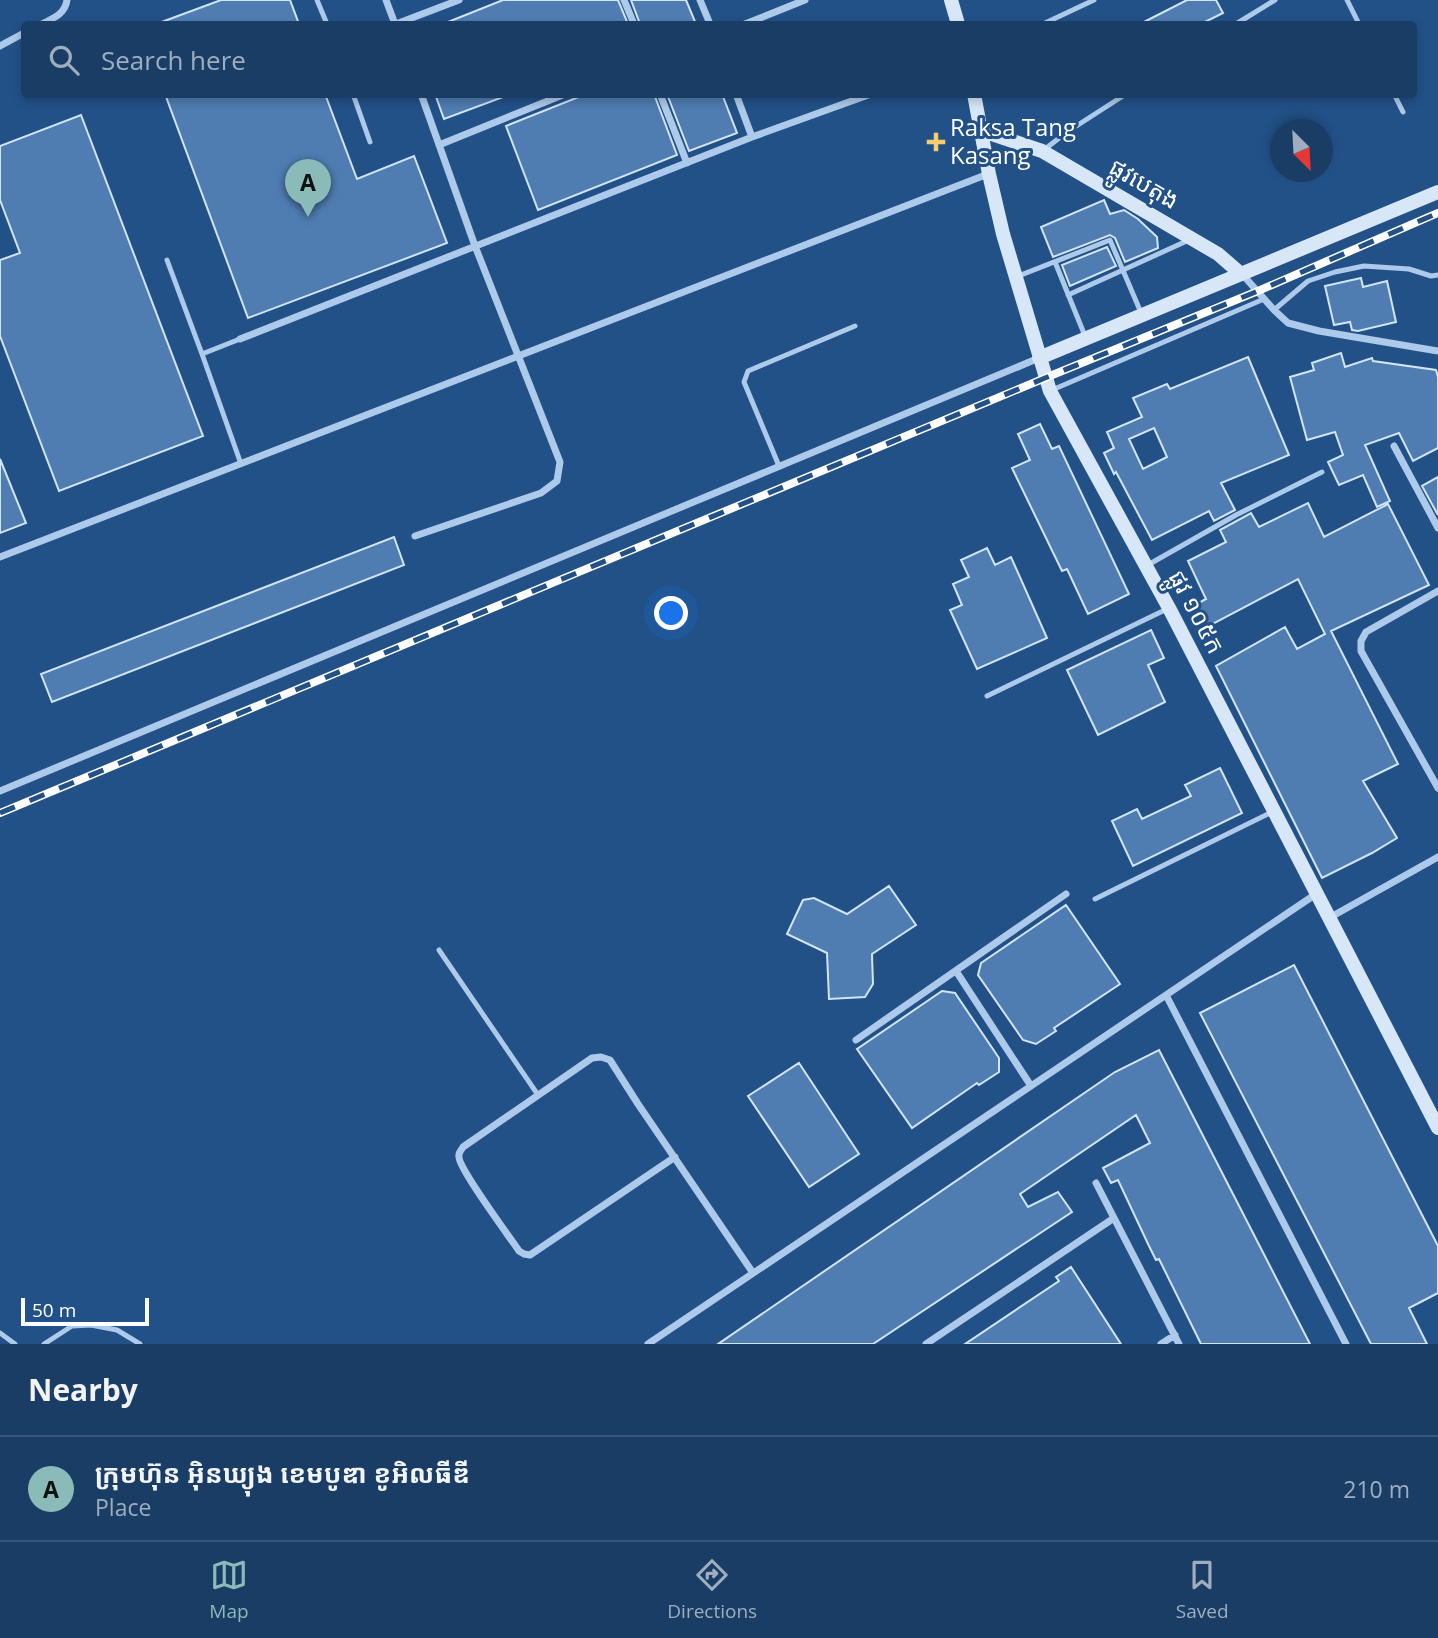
<!DOCTYPE html>
<meta charset="utf-8">
<style>
:root{--surface:#1a3d66;--page:#27486f;--text:#f1f3f6;--muted:#9faebf;--line:#38567a;--accent:#8bbbb9}
body{margin:0;font-family:"Open Sans","Noto Sans Khmer",sans-serif;background:var(--page);color:var(--text)}
.compass{position:absolute;left:1270px;top:119px;width:63px;height:63px;border-radius:50%;background:var(--surface);box-shadow:0 4px 10px #0003;rotate:156deg}
.scale{position:absolute;left:21px;bottom:18px;width:128px;box-sizing:border-box;padding-left:7px;border:4px solid #fff;border-top:0;font-size:19px;line-height:24px;white-space:nowrap;color:#fff;-webkit-text-stroke:5px #225188;paint-order:stroke}
.you{position:absolute;left:672px;top:614px;width:24px;height:24px;margin:-18px;border:5px solid #fff;border-radius:50%;background:#1a73e8;box-shadow:0 0 0 10px #1a73e833}
.badge{display:grid;place-items:center;width:46px;height:46px;border-radius:50%;background:var(--accent);color:#111;font-size:23px;font-weight:700}
.pin{position:absolute;translate:-50% -58px;filter:drop-shadow(0 2px 4px #0008)}
.pin::after{content:'';position:absolute;top:37px;width:24px;height:21px;background:inherit;clip-path:polygon(0 0,100% 0,50% 100%)}
.list{margin:0;padding:0;list-style:none}
h2{display:flex;justify-content:space-between;align-items:center;height:91px;margin:0;padding:0 28px;font-size:30px}
h2 small{font-size:23px;font-weight:400;color:var(--muted)}
.list li{display:grid;grid-template-columns:46px 1fr auto;gap:21px;align-items:center;box-sizing:border-box;height:105px;padding:0 28px;border-top:2px solid var(--line)}
.list b{display:block;font-size:26px;white-space:nowrap}
.list p{margin:0;font-size:23px;white-space:nowrap;color:var(--muted)}
.list em{font-size:23px;font-style:normal;color:var(--muted)}
.icon{flex:none;width:38px;height:38px;fill:none;stroke:currentColor;stroke-width:2;stroke-linecap:round;stroke-linejoin:round}
.map{position:relative;flex:none;width:1438px;height:1344px;overflow:hidden}
.search{position:absolute;background:var(--surface);box-shadow:0 4px 10px #0003;left:21px;right:21px;top:21px;height:77px;display:flex;align-items:center;gap:18px;box-sizing:border-box;padding:0 24px;border-radius:7px;color:var(--muted);font-size:26px}
.sheet{height:196px;background:var(--surface)}
nav{display:flex;justify-content:space-around;align-items:center;box-sizing:border-box;height:98px;border-top:2px solid var(--line);background:var(--surface);font-size:19px;color:var(--muted)}
nav a{display:grid;justify-items:center;gap:4px}
nav .on{color:var(--accent)}
.map>svg:first-child{display:block}
.building{fill:#4f7db2;stroke:#d2e4f7;stroke-width:2;fill-rule:evenodd}
.lines{fill:none;stroke-linecap:round;stroke-linejoin:round}
.service{stroke:#adcaea;stroke-width:5}
.minor{stroke:#adcaea;stroke-width:7}
.secondary{stroke:#d8e7f8;stroke-width:14}
.rail-casing{stroke:#fff;stroke-width:8}
.rail{stroke:#225188;stroke-width:5;stroke-dasharray:16;stroke-linecap:butt}
.poi-dot{fill:#f6cc70;stroke:#225188;stroke-width:2.5}
.labels{text-anchor:middle;stroke-width:6;stroke-linejoin:round;paint-order:stroke}
.poi-label{font-size:24px;fill:#fff;stroke:#225188;text-anchor:start}
.street-label{font-size:24px;fill:#fff;stroke:#225188}
</style>
<div class="map">
<svg width="1438" height="1344" viewBox="0 0 1438 1344">
<rect width="100%" height="100%" fill="#225188"/>
<path class="building" d="M 221,0 L 290,0 L 299,24 L 160,24 L 159,23 Z
M 503,0 L 618,0 L 628,24 L 443,24 Z
M 631,0 L 686,0 L 696,24 L 640,24 Z
M 1187,0 L 1216,0 L 1223,13 L 1201,24 L 1140,24 Z
M 165,94 L 325,94 L 357,179 L 414,156 L 447,243 L 248,318 Z
M 435,94 L 505,94 L 506,96 L 444,119 Z
M 586,94 L 654,94 L 677,155 L 538,210 L 506,126 Z
M 667,94 L 722,94 L 737,133 L 689,151 Z
M 81,115 L 203,436 L 59,491 L 0,336 L 0,260 L 20,253 L 0,200 L 0,146 Z
M 1104,200 L 1110,214 L 1124,210 L 1138,219 L 1157,237 L 1158,248 L 1125,262 L 1115,238 L 1110,235 L 1053,257 L 1041,227 Z
M 1107,247 L 1116,266 L 1070,286 L 1062,265 Z
M 1361,278 L 1363,287 L 1387,281 L 1396,322 L 1358,331 L 1352,330 L 1350,322 L 1334,325 L 1325,286 Z
M 1341,353 L 1345,367 L 1372,358 L 1373,361 L 1436,370 L 1438,377 L 1438,448 L 1413,461 L 1399,433 L 1365,445 L 1390,501 L 1377,507 L 1363,475 L 1339,485 L 1328,462 L 1343,455 L 1335,432 L 1307,440 L 1290,377 L 1314,370 L 1312,363 Z
M 1248,357 L 1289,455 L 1221,483 L 1235,510 L 1214,521 L 1209,511 L 1152,540 L 1116,472 L 1114,474 L 1104,453 L 1114,448 L 1107,432 L 1142,417 L 1133,398 L 1167,384 L 1170,389 ZM 1154,428 L 1167,457 L 1143,469 L 1129,439 Z
M 1040,424 L 1052,449 L 1059,446 L 1129,594 L 1088,614 L 1067,569 L 1062,571 L 1012,468 L 1030,460 L 1018,434 Z
M 0,459 L 26,523 L 0,533 Z
M 1438,477 L 1438,515 L 1422,486 Z
M 1308,503 L 1324,537 L 1388,504 L 1429,585 L 1331,631 L 1398,764 L 1363,781 L 1397,838 L 1372,853 L 1322,878 L 1216,666 L 1285,627 L 1297,649 L 1325,634 L 1298,579 L 1207,627 L 1195,605 L 1206,599 L 1188,561 L 1226,542 L 1220,530 L 1251,513 L 1259,527 Z
M 394,537 L 404,565 L 52,702 L 41,674 Z
M 987,548 L 995,565 L 1011,557 L 1047,638 L 977,669 L 950,610 L 962,605 L 953,584 L 969,577 L 961,560 Z
M 1151,630 L 1164,658 L 1148,665 L 1165,702 L 1098,735 L 1067,670 Z
M 1220,768 L 1242,813 L 1133,866 L 1112,821 L 1137,809 L 1142,819 L 1191,796 L 1185,785 Z
M 889,886 L 916,925 L 872,954 L 873,984 L 865,997 L 829,999 L 827,953 L 787,934 L 803,900 L 814,898 L 847,914 Z
M 1066,905 L 1120,984 L 1054,1028 L 1056,1031 L 1036,1044 L 1023,1040 L 978,975 L 981,963 Z
M 1294,965 L 1438,1246 L 1438,1293 L 1409,1308 L 1427,1344 L 1371,1344 L 1200,1013 Z
M 942,991 L 955,993 L 999,1058 L 999,1072 L 979,1085 L 977,1083 L 912,1128 L 857,1049 Z
M 1159,1050 L 1310,1344 L 1201,1344 L 1159,1259 L 1156,1260 L 1149,1246 L 1118,1180 L 1111,1183 L 1103,1168 L 1150,1143 L 1136,1115 L 1020,1194 L 1028,1207 L 1058,1192 L 1072,1212 L 873,1344 L 718,1344 L 1115,1072 Z
M 799,1063 L 859,1154 L 809,1187 L 748,1096 Z
M 1071,1267 L 1121,1344 L 965,1344 L 1059,1281 L 1056,1277 Z"/>
<g class="lines">
<path class="service" d="M 317,0 L 327,24
M 1347,0 L 1359,24
M 1043,24 L 1094,0
M 1236,24 L 1275,0
M 353,94 L 370,142
M 1394,94 L 1403,112
M 1045,149 L 1067,132 L 1126,94
M 167,260 L 202,354 L 241,464
M 1055,262 L 1085,336
M 1016,277 L 1110,240 L 1142,315
M 1068,295 L 1189,240
M 1274,310 L 1308,281 L 1335,272 L 1364,266 L 1409,269 L 1431,276 L 1438,275
M 202,354 L 240,339
M 1052,390 L 1264,299
M 779,466 L 744,382 L 748,371 L 855,326
M 1146,566 L 1236,515 L 1322,472
M 987,696 L 1167,609
M 1095,899 L 1274,811
M 439,950 L 538,1095
M 0,1333 L 15,1344
M 44,1344 L 72,1326 L 91,1325 L 117,1330 L 140,1344"/>
<path class="minor" d="M 386,0 L 395,24
M 624,0 L 634,24
M 700,0 L 710,24
M 42,24 C 54,18 65,14 67,0
M 396,24 L 459,0
M 745,24 L 805,0
M 0,46 L 24,33
M 660,94 L 687,163
M 736,94 L 752,137
M 439,145 L 565,94
M 1242,274 L 1274,310 L 1288,323 L 1319,331 L 1438,351
M 240,339 L 752,137 L 871,94
M 1394,446 L 1438,528
M 415,536 L 541,493 L 557,481 L 560,462 L 475,246 L 421,94
M 0,557 L 988,174
M 1438,591 L 1366,632 L 1361,641 L 1361,651 L 1438,788
M 0,791 L 1039,358
M 1329,918 L 1438,857
M 956,971 L 1031,1086
M 1166,995 L 1346,1344
M 856,1040 L 1066,894
M 675,1157 L 530,1255 L 524,1254 L 519,1251 C 509,1236 459,1169 459,1157 C 458,1152 461,1151 463,1147 L 592,1058 L 601,1057 L 610,1060 L 638,1104 L 753,1273
M 1096,1183 L 1179,1344
M 648,1344 L 1316,894
M 926,1344 L 1114,1218
M 1161,1344 L 1175,1335"/>
<path class="secondary" d="M 951,0 L 958,24
M 974,94 L 989,174 L 1003,234 L 1050,391 L 1169,608 L 1438,1128
M 980,130 L 1042,151 L 1218,254 L 1241,274
M 1039,358 L 1438,192"/>
<g class="rail-casing">
<path id="rail" d="M 0,813 L 1045,378 L 1258,291 L 1438,213"/>
</g>
<use href="#rail" class="rail"/>
</g>
<path class="poi-dot" d="M932.5 131.5h7v7h7v7h-7v7h-7v-7h-7v-7h7z"/>
<g class="labels">
<g class="poi-label">
<text x="950" y="136">Raksa Tang<tspan x="950" dy="28">Kasang</tspan></text>
</g>
<g class="street-label">
<text transform="translate(1144 184) rotate(30)" y="8">ផ្លូវបេតុង</text>
<text transform="translate(1196 612) rotate(62)" y="8">ផ្លូវ ១០៥ក</text>
</g>
</g>
</svg>
<svg class="compass" viewBox="-18 -18 36 36"><path d="M0-13l5 13h-10z" fill="#e53935"/><path d="M0 13l5-13h-10z" fill="#9faebf"/></svg>
<div class="scale">50 m</div>
<div class="you"></div>
<div class="pin badge" style="left:308px;top:217px">A</div>
<div class="search"><svg class="icon" aria-label="search" viewBox="0 0 24 24"><circle cx="10" cy="10" r="6"/><path d="M15 15l6 6"/></svg>Search here</div>
</div>
<section class="sheet">
<h2>Nearby<small></small></h2>
<ul class="list">
<li><span class="badge">A</span><div><b>ក្រុមហ៊ុន អ៊ិនឃ្យុង ខេមបូឌា ខូអិលធីឌី</b><p>Place</p></div><em>210 m</em></li>
</ul>
</section>
<nav>
<a class="on"><svg class="icon" aria-label="map" viewBox="0 0 24 24"><path d="M3 6l6-2 6 2 6-2v14l-6 2-6-2-6 2zM9 4v14M15 6v14"/></svg>Map</a>
<a><svg class="icon" aria-label="directions" viewBox="0 0 24 24"><path d="M12 3l9 9-9 9-9-9zM9 14v-3h6M13 9l2 2-2 2"/></svg>Directions</a>
<a><svg class="icon" aria-label="saved" viewBox="0 0 24 24"><path d="M7 4h10v16l-5-4-5 4z"/></svg>Saved</a>
</nav>
